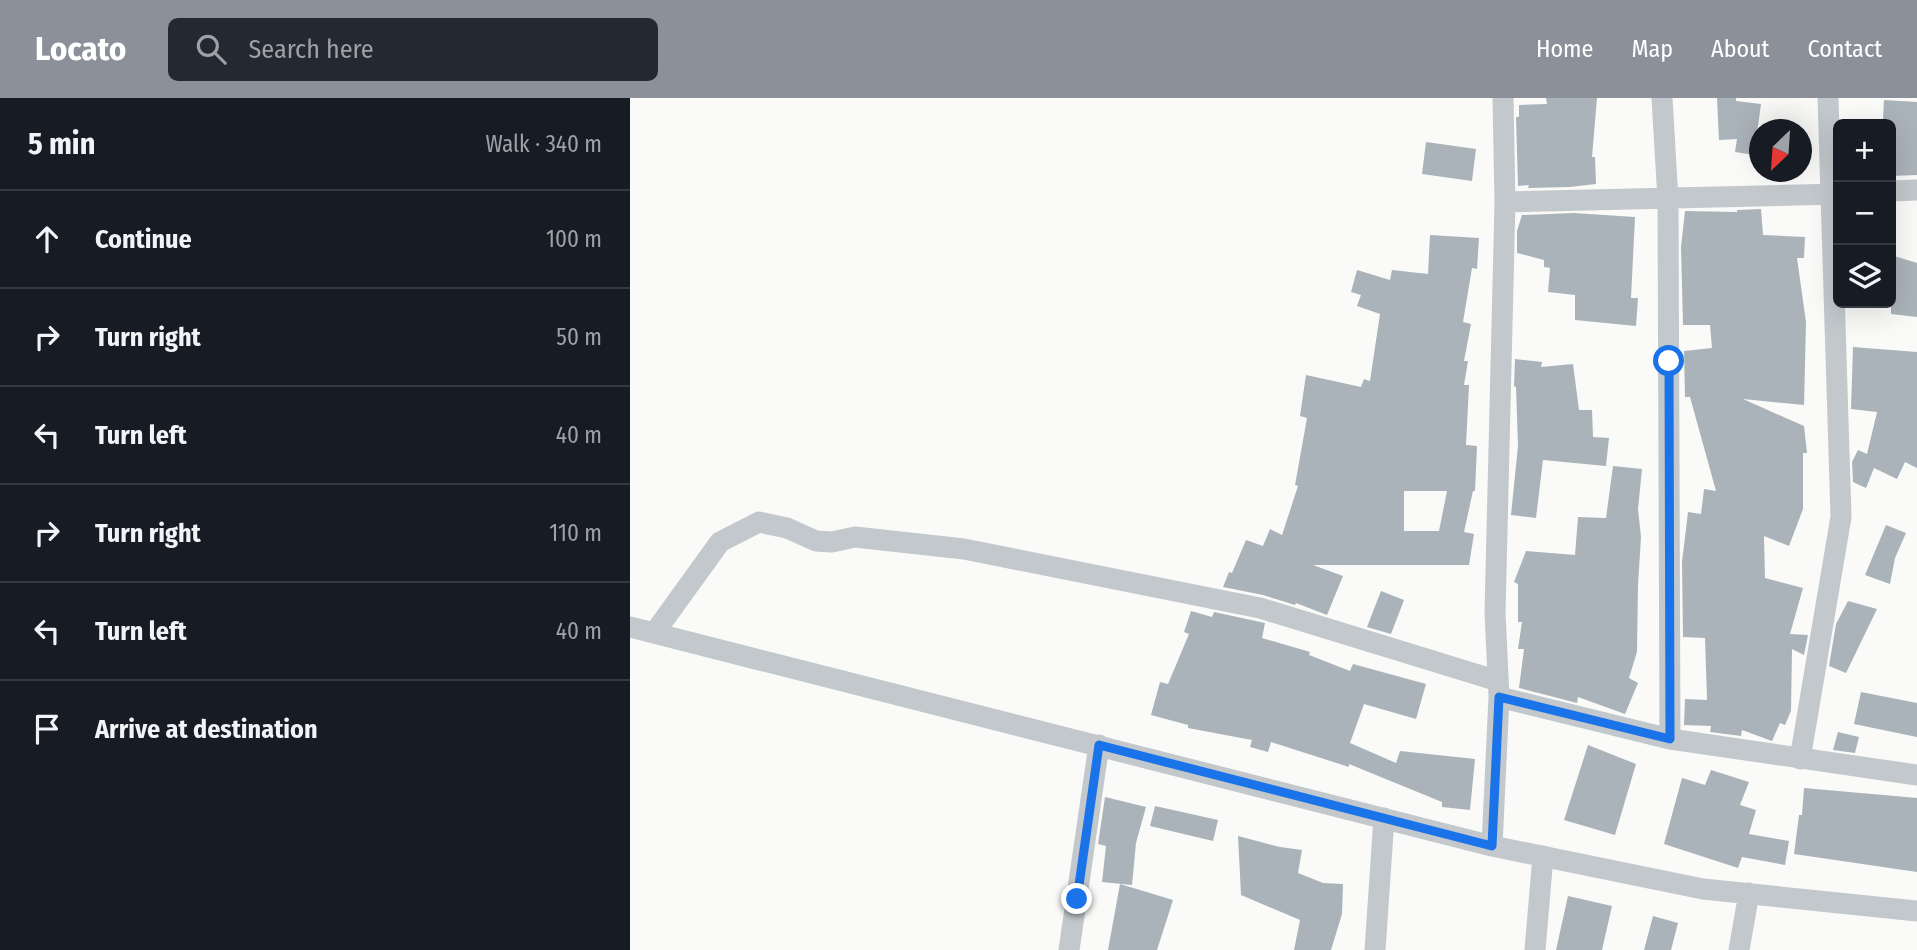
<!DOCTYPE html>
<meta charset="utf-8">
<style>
:root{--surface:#171b24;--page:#242831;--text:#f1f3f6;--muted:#9ea1a6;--line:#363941;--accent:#8c9099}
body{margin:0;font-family:"Fira Sans Condensed",sans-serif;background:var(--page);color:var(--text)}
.controls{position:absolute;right:21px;top:21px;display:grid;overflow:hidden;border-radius:10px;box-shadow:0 7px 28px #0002}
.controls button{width:63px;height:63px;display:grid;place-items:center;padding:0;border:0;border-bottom:2px solid var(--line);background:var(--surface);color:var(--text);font:35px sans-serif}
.compass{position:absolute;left:1119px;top:21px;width:63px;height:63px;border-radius:50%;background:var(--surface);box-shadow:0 7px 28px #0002;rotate:205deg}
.stop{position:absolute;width:21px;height:21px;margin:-16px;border:5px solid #1a73e8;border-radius:50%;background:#fff}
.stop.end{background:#1a73e8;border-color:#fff;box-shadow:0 2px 7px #0008}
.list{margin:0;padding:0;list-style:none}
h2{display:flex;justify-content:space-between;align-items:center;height:91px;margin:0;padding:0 28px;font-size:30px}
h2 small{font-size:23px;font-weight:400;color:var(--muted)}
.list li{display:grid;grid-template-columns:46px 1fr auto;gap:21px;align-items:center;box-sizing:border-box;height:98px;padding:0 28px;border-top:2px solid var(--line)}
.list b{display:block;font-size:26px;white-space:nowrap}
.list em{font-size:23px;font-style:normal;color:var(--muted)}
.icon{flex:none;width:38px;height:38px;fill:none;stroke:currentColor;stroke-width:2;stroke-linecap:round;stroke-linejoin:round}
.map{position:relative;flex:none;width:1287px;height:852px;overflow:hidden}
header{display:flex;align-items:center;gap:42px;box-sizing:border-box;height:98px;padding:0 35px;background:var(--accent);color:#fff}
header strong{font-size:33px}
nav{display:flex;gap:38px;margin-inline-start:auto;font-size:24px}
.search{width:490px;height:63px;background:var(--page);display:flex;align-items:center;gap:18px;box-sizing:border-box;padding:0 24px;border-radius:10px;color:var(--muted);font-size:26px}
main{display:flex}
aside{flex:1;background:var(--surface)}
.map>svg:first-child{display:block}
.building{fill:#aab3b9;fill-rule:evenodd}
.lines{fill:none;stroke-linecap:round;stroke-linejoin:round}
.minor{stroke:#c3c8cc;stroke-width:21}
.route{stroke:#1a73e8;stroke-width:9}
</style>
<header>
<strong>Locato</strong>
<div class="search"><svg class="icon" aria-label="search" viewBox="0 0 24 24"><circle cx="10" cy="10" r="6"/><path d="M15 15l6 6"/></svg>Search here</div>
<nav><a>Home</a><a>Map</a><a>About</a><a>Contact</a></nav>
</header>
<main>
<aside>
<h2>5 min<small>Walk · 340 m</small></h2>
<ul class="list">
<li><svg class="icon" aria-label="ahead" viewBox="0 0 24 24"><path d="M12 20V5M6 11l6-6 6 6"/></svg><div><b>Continue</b></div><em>100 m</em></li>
<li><svg class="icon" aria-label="right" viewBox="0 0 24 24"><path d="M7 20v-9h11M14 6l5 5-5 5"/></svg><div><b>Turn right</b></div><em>50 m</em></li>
<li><svg class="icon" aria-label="left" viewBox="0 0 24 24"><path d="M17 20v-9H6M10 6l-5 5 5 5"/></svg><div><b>Turn left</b></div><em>40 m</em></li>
<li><svg class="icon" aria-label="right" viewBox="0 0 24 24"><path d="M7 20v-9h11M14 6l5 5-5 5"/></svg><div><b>Turn right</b></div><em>110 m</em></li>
<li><svg class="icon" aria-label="left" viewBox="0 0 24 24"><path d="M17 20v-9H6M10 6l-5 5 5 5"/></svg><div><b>Turn left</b></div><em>40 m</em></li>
<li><svg class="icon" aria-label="arrive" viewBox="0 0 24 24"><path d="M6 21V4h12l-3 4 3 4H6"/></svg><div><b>Arrive at destination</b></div></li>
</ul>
</aside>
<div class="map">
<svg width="1287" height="852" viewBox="0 0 1287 852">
<rect width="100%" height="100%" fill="#fafaf8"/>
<path class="building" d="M 916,0 L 967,0 L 962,59 L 965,59 L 966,86 L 940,89 L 898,90 L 899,87 L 888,88 L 886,19 L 889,19 L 889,7 L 917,6 Z
M 1087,0 L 1106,0 L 1106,3 L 1131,6 L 1124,57 L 1105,54 L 1107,41 L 1089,42 Z
M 1254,2 L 1287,4 L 1287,77 L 1261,78 L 1261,22 L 1253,21 Z
M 796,44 L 846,51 L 842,83 L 792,76 Z
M 1131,111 L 1133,137 L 1175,139 L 1174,160 L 1167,160 L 1176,224 L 1174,307 L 1113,301 L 1174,328 L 1177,355 L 1173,355 L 1173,411 L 1159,448 L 1134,438 L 1135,480 L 1173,490 L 1160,536 L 1178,537 L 1174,557 L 1162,551 L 1161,613 L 1155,627 L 1150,625 L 1142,643 L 1112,632 L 1111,638 L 1080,634 L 1081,628 L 1054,627 L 1055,601 L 1077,602 L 1075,540 L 1053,539 L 1052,464 L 1058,414 L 1071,416 L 1074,391 L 1086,393 L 1060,299 L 1055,299 L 1054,253 L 1082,250 L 1080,227 L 1053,227 L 1051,149 L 1055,113 L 1107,114 L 1107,112 Z
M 944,115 L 1005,119 L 1001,200 L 1008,200 L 1006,228 L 945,222 L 945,197 L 918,194 L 920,170 L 914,169 L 914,162 L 887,155 L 887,133 L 892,117 Z
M 800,137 L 849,140 L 847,171 L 842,170 L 833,224 L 841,226 L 834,263 L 838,263 L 834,287 L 839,287 L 836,347 L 847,348 L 845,393 L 843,393 L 834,434 L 844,436 L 839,467 L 683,467 L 713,478 L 697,517 L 666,505 L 665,507 L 633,497 L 593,489 L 599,474 L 602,475 L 616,442 L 633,448 L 640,431 L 652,437 L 668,388 L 665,387 L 677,320 L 670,318 L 676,277 L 731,289 L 734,281 L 740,283 L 750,216 L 727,208 L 731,197 L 721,194 L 727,172 L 760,182 L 762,172 L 798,176 ZM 774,393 L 817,393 L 809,433 L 774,433 Z
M 1261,157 L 1287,165 L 1287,219 L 1261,216 Z
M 1223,249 L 1287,254 L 1287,370 L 1275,364 L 1267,381 L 1244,370 L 1236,390 L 1223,384 L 1222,364 L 1228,352 L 1237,356 L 1247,314 L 1221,311 Z
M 885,261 L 912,264 L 911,269 L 943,266 L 949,312 L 962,312 L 963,339 L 979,340 L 976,368 L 913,362 L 906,420 L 881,417 L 888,348 L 886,289 L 884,288 Z
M 983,368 L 1012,371 L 1008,411 L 1011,439 L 1008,487 L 1007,554 L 999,580 L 1008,585 L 995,616 L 948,599 L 947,605 L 889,590 L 894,551 L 888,551 L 892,524 L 888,524 L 888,486 L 884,484 L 896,453 L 945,457 L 948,419 L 976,420 Z
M 1256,427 L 1276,435 L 1265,460 L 1260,486 L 1235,477 Z
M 751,493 L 774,502 L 761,536 L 737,529 Z
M 1218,503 L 1247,511 L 1216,575 L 1199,568 L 1206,526 Z
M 561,513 L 582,519 L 584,514 L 635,525 L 632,540 L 680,554 L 679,557 L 720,573 L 723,566 L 796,586 L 786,621 L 734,606 L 720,645 L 766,665 L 770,653 L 845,661 L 840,712 L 812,709 L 812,704 L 719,666 L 719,669 L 641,644 L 638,654 L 620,649 L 622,642 L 558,630 L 558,627 L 521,617 L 530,584 L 538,586 L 559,536 L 554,534 Z
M 1231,594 L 1287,605 L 1287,639 L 1224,626 Z
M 1208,634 L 1229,639 L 1225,655 L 1203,652 Z
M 958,647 L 1006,666 L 985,737 L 934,722 Z
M 1081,672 L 1119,684 L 1110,707 L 1126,712 L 1119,736 L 1159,743 L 1155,767 L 1112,759 L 1108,770 L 1034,746 L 1052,680 L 1075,687 Z
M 1174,690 L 1287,700 L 1287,774 L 1164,756 L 1169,717 L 1172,717 Z
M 475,699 L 516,709 L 506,745 L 502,787 L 472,784 L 476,748 L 468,746 Z
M 525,708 L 588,722 L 583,743 L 520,728 Z
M 608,738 L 650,749 L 672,752 L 668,775 L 693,785 L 713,786 L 712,816 L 701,852 L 664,852 L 670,822 L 611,797 Z
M 490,786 L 543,802 L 527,852 L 478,852 Z
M 938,798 L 982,808 L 972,852 L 926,852 Z
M 1023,818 L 1048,825 L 1041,852 L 1014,852 Z"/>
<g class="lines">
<path class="minor" d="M 1032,0 L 1038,102 L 1040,641
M 1261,93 L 1287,92
M 875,104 L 1208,96
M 0,529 L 862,748 L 1073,791 L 1287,813
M 25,534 L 90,444 L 129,424 L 157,430 L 186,443 L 202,444 L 225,439 L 334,451 L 630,510 L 868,583
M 869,599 L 1040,641 L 1287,677
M 1170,661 L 1211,419 L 1198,0
M 862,748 L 869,599 L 865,515 L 875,104 L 873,0
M 439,852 L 469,647
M 745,852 L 754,720
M 905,852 L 913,758
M 1109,852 L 1119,795"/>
</g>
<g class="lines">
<path class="route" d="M 447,801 L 469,647 L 862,748 L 869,599 L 1040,641 L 1039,263"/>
</g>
</svg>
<div class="controls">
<button>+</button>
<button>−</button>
<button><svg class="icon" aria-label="layers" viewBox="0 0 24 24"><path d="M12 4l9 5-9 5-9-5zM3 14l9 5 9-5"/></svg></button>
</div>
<svg class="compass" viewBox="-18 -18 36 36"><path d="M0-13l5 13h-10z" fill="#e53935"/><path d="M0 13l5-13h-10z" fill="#9ea1a6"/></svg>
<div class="stop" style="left:1039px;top:263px"></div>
<div class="stop end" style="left:447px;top:801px"></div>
</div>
</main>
